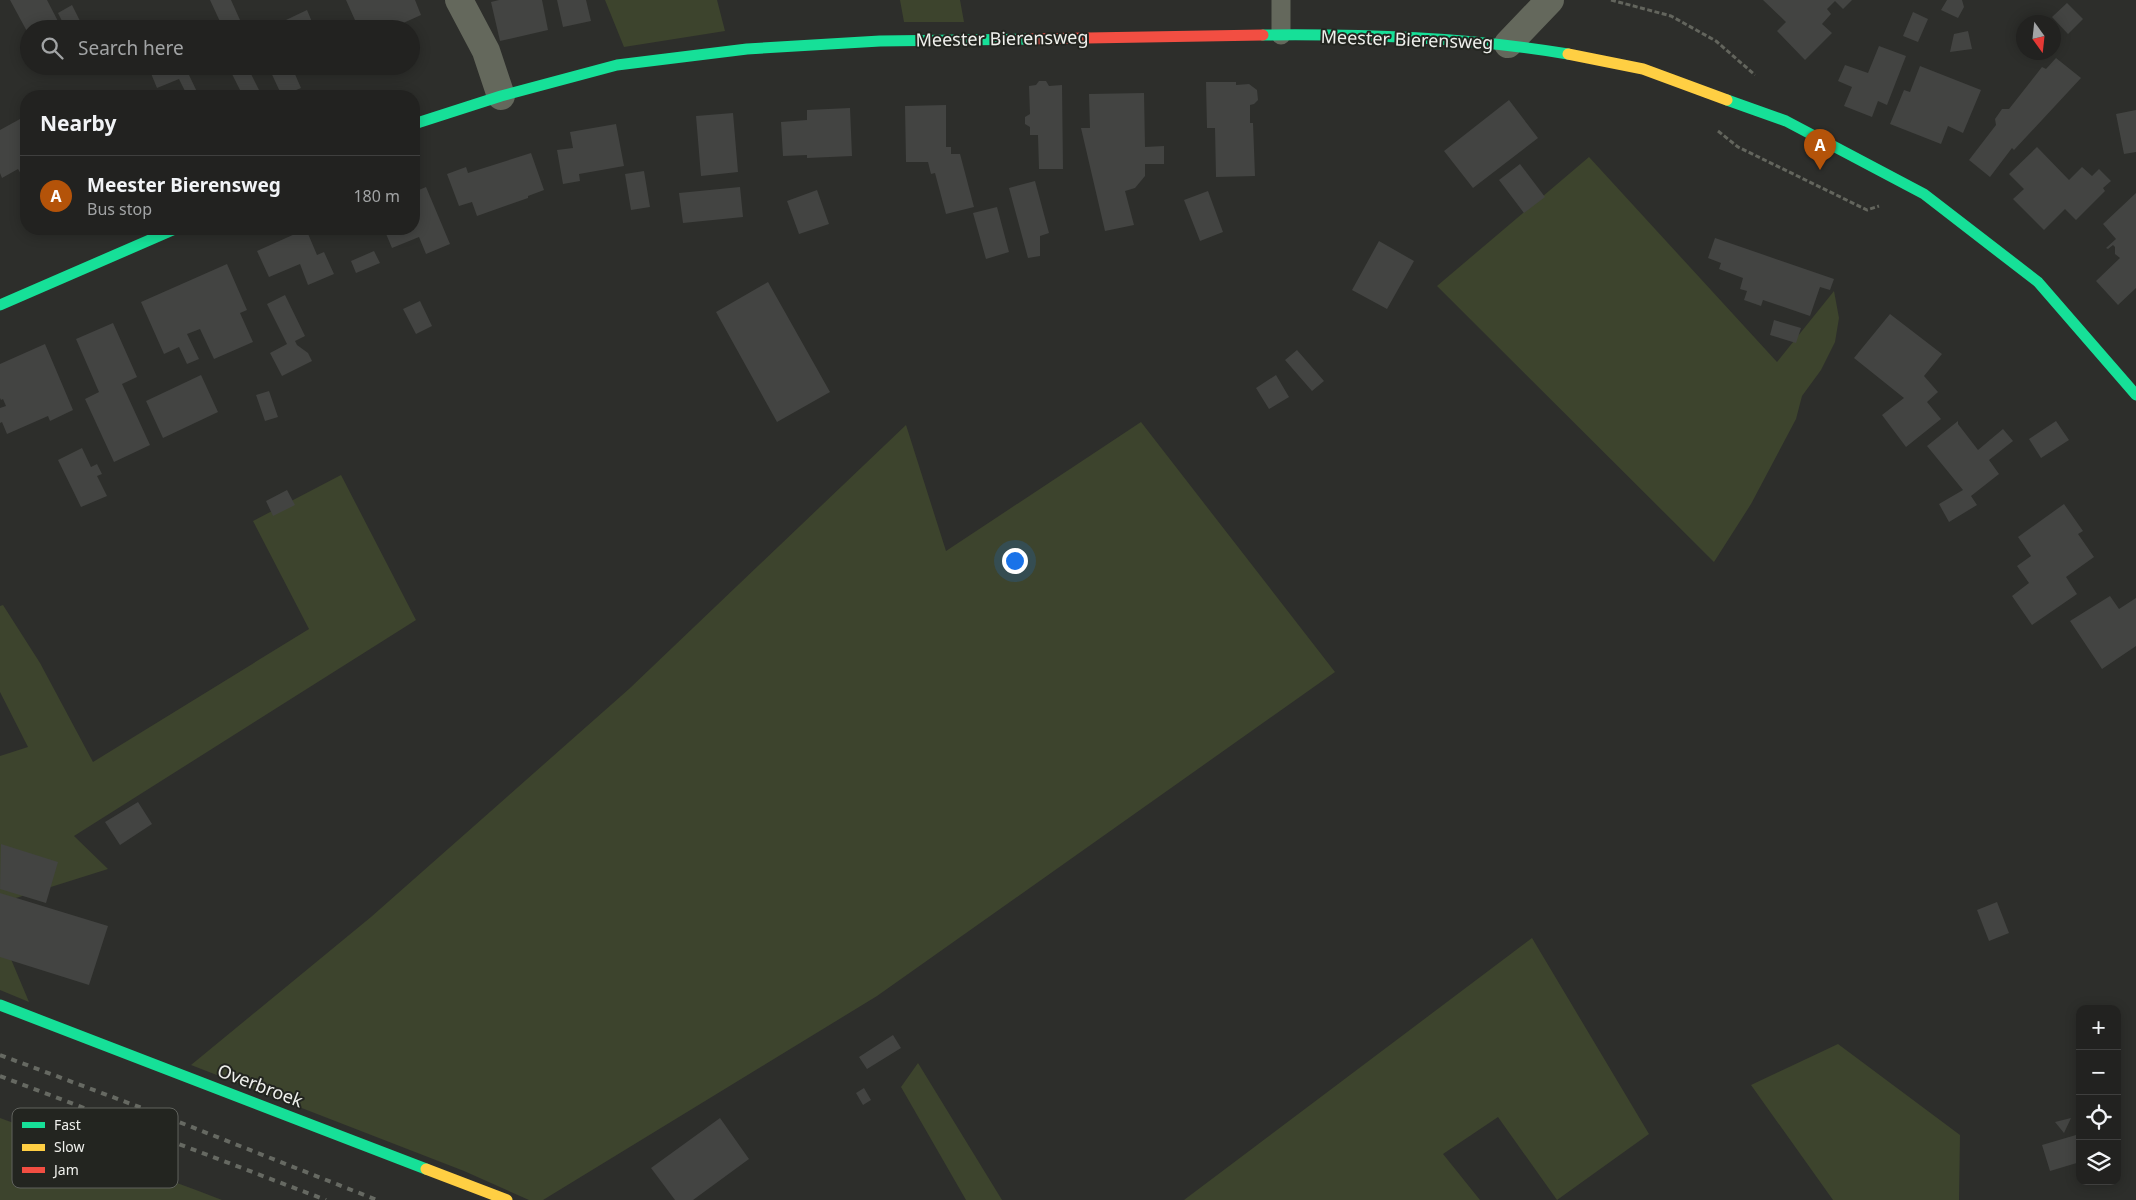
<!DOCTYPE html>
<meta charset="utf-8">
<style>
:root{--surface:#222220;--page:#2a2a29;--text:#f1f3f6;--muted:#a2a4a5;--line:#3f3f3e;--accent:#b45309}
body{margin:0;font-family:"Noto Sans",sans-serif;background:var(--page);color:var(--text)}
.controls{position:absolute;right:15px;bottom:15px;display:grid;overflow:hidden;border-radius:10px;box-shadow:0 2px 12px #0003}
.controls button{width:45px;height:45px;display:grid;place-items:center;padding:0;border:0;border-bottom:1px solid var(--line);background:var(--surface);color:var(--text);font:25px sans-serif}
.compass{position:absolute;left:2016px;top:15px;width:45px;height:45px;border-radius:50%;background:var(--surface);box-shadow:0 2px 12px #0003;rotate:165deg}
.you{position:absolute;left:1014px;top:560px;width:18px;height:18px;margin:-12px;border:4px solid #fff;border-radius:50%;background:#1a73e8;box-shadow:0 0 0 8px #1a73e833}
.badge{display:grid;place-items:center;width:32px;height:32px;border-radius:50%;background:var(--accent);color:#fff;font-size:16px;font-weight:700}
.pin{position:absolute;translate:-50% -41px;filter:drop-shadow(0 1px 2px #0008)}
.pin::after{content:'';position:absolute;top:26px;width:18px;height:15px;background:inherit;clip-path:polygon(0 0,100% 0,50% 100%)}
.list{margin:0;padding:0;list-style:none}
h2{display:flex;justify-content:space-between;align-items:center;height:65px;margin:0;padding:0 20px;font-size:21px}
h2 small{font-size:16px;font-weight:400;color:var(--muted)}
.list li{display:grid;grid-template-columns:32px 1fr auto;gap:15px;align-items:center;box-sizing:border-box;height:80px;padding:0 20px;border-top:1px solid var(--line)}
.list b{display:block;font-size:19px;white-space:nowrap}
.list p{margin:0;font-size:16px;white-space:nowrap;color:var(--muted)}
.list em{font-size:16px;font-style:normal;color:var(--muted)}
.icon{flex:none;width:28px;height:28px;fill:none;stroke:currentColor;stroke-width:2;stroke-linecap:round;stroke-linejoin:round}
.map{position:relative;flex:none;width:2136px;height:1200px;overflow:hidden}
.search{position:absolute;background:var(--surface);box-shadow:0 2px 12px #0003;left:20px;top:20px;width:400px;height:55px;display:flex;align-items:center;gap:12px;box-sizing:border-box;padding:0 18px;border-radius:28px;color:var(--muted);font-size:19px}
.panel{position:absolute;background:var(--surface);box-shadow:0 2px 12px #0003;left:20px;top:90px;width:400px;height:145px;border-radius:20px}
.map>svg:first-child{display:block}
.green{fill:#3d442d}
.building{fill:#434442}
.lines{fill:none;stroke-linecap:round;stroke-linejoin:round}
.path{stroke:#63655d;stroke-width:3;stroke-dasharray:5 2.5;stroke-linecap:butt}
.lane{stroke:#64685c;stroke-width:19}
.street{stroke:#64685c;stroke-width:28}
.fast{stroke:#16e098;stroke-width:11}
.slow{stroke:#ffcf43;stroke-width:11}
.jam{stroke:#f24e42;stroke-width:11}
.rail{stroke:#666962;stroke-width:4;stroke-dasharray:6 6;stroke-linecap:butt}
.labels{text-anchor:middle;stroke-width:4;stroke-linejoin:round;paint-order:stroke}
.street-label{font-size:18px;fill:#eff0ec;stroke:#232520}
.key{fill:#232520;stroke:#60625d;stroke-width:1}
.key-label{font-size:14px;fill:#eff0ec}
</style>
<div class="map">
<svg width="2136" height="1200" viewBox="0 0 2136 1200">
<rect width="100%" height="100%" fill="#2d2e2b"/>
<path class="green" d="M 605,0 L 717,0 L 725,31 L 624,47 Z
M 900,0 L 960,0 L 964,22 L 904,22 Z
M 1589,157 L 1777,362 L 1834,291 L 1839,318 L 1835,342 L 1821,370 L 1802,396 L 1796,419 L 1751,504 L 1714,562 L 1437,286 Z
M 1141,422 L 1335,672 L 877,996 L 543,1200 L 529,1200 L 464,1171 L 191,1065 L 371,917 L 629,689 L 906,425 L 946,551 Z
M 341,475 L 416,620 L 74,836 L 108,869 L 0,903 L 0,756 L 28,747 L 0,692 L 0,606 L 3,605 L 40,663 L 93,762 L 309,629 L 253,521 Z
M 0,933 L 29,1002 L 0,990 Z
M 1532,938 L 1649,1134 L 1557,1200 L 1498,1117 L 1443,1154 L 1480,1200 L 1184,1200 Z
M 1838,1044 L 1960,1135 L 1959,1200 L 1833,1200 L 1751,1085 Z
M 918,1063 L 1002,1200 L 966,1200 L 901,1087 Z
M 0,1118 L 196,1190 L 222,1200 L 0,1200 Z"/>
<path class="building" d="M 10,0 L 47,0 L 62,29 L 29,29 L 29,35 Z
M 210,0 L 231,0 L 240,20 L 223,28 Z
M 346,0 L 415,0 L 421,15 L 390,29 L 359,29 Z
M 499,0 L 542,0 L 548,30 L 500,41 L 491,2 Z
M 557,0 L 586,0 L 591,21 L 563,27 Z
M 1763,0 L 1852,0 L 1843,9 L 1835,1 L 1827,9 L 1831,14 L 1822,24 L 1832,33 L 1805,60 L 1777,31 L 1786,22 Z
M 1947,0 L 1962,0 L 1964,7 L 1958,18 L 1941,10 Z
M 2067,3 L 2083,19 L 2068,34 L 2052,17 Z
M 72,5 L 84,29 L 66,29 L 58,13 Z
M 307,10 L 315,29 L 267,29 Z
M 1913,12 L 1928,19 L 1918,42 L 1903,36 Z
M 1968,31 L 1972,49 L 1950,52 L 1954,34 Z
M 1879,46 L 1906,56 L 1887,105 L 1878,101 L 1872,117 L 1844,106 L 1852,87 L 1838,81 L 1845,65 L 1868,73 Z
M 2056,58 L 2081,78 L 2014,150 L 2012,148 L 1990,177 L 1969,160 L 1996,125 L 1995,119 L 2002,109 L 2009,109 L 2042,67 L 2046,69 Z
M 160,66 L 192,66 L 195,73 L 189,75 L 199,96 L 179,96 L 186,93 L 179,79 L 157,88 L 150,71 Z
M 228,66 L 247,66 L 262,96 L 243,96 Z
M 268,66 L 308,66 L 294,72 L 301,88 L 282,96 Z
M 369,66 L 392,66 L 373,75 Z
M 1920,66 L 1981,90 L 1963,133 L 1948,126 L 1941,144 L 1890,124 L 1904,90 L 1910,92 Z
M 1039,81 L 1046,81 L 1049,86 L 1062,85 L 1063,169 L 1039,169 L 1038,135 L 1030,135 L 1030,127 L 1025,124 L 1025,117 L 1030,114 L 1029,86 L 1036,85 Z
M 1206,82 L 1236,82 L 1236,85 L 1249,84 L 1257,90 L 1258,100 L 1254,104 L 1250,105 L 1250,123 L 1253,123 L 1255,176 L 1216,177 L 1215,128 L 1207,128 Z
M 1144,93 L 1145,147 L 1164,146 L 1164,164 L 1145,164 L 1145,176 L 1135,188 L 1125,191 L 1134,225 L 1105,231 L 1081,128 L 1090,128 L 1089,94 Z
M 1509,100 L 1538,138 L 1473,188 L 1444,151 Z
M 946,105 L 946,147 L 951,147 L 951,154 L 960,154 L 974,207 L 946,214 L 935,173 L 931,174 L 928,162 L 906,162 L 905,106 Z
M 850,108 L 852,156 L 807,158 L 807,155 L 783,156 L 781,122 L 807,120 L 807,110 Z
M 2136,110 L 2136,152 L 2124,154 L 2116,114 Z
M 733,113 L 738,172 L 701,176 L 696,116 Z
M 20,119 L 22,123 L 26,121 L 26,171 L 21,174 L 18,169 L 2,178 L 0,173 L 0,130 Z
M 616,124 L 624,166 L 579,174 L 580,181 L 563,184 L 557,150 L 573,148 L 570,132 Z
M 2037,147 L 2069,180 L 2082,167 L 2092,176 L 2099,169 L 2111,181 L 2103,188 L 2105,191 L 2076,220 L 2065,209 L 2044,230 L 2013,199 L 2024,189 L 2009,174 Z
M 531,153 L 544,190 L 528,196 L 528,198 L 477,216 L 472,202 L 459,206 L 447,174 L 466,167 L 468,173 Z
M 1520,164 L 1545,197 L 1524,213 L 1499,180 Z
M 644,171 L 650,207 L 631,210 L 625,174 Z
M 1035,181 L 1049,233 L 1040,236 L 1040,256 L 1028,258 L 1009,188 Z
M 426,187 L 450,244 L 426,254 L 419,237 L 392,248 L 384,229 L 414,229 L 414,192 Z
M 740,187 L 743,217 L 683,223 L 679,193 Z
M 817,190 L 829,224 L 799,234 L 787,201 Z
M 1208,191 L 1223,232 L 1200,241 L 1184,200 Z
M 2136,193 L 2136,288 L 2118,305 L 2096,281 L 2120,258 L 2115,254 L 2115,247 L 2113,245 L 2108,249 L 2106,248 L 2116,239 L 2103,224 Z
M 997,207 L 1009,252 L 986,259 L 973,213 Z
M 306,229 L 317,255 L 324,252 L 334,274 L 308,285 L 300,264 L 269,277 L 257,251 Z
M 1715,238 L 1834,279 L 1830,290 L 1820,287 L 1810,316 L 1763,300 L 1761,306 L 1744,300 L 1747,291 L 1740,289 L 1743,278 L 1719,269 L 1721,263 L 1708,258 Z
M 1379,241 L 1414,261 L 1387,309 L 1352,290 Z
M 374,251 L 380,263 L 356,273 L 351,261 Z
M 227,264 L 247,310 L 240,313 L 253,342 L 214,359 L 200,329 L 187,334 L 199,359 L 187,364 L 179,347 L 164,354 L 141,302 Z
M 768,282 L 830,392 L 777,422 L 716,312 Z
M 285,295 L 305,336 L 295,341 L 297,345 L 308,353 L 312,361 L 282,376 L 270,353 L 287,344 L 267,304 Z
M 420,301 L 432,326 L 416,334 L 403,309 Z
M 1890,314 L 1942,354 L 1924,376 L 1938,392 L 1927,402 L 1941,419 L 1906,447 L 1882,415 L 1904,398 L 1854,358 Z
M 1774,320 L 1801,328 L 1796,343 L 1770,335 Z
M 113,323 L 137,377 L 122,384 L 150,445 L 114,462 L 85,399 L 99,392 L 76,339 Z
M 45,344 L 73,410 L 50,421 L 48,416 L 7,434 L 2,422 L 0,423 L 0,408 L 6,406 L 3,399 L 1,400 L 0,398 L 0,364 Z
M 1297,350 L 1324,381 L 1312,391 L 1285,360 Z
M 201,375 L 218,412 L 163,438 L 146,401 Z
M 1276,375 L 1289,397 L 1269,409 L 1256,388 Z
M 269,391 L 278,417 L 265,421 L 256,395 Z
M 1958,421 L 1958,424 L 1978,450 L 2003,429 L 2013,441 L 1989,460 L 1999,474 L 1971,496 L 1977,505 L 1949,522 L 1939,504 L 1963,490 L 1927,446 Z
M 2056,421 L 2069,440 L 2041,458 L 2029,439 Z
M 82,448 L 91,467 L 97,464 L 102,474 L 97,476 L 107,496 L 81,507 L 58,460 Z
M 287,490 L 295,505 L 273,516 L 266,501 Z
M 2064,504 L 2083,531 L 2078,534 L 2094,557 L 2066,577 L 2077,594 L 2032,625 L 2012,596 L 2029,583 L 2017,566 L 2031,556 L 2018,537 Z
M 2110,596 L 2119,609 L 2136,598 L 2136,646 L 2102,669 L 2070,621 Z
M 138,802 L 152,824 L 120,845 L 105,822 Z
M 1,844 L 58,862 L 46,903 L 0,889 Z
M 0,893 L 108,926 L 89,985 L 0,957 Z
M 1997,902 L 2009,933 L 1989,941 L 1977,910 Z
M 893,1035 L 901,1048 L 867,1069 L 859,1057 Z
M 864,1088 L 871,1100 L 863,1105 L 856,1093 Z
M 720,1118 L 749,1159 L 693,1200 L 675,1200 L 651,1168 Z
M 2071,1118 L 2064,1133 L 2055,1122 Z
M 2076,1135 L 2080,1149 L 2080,1162 L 2050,1171 L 2042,1145 Z"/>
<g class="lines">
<path class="path" d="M 1611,0 L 1671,16 L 1716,41 L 1755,75
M 1718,131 L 1738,147 L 1867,210 L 1879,206"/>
<path class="lane" d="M 1281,35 L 1281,0"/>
<path class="street" d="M 459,0 L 486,51 L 501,96
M 1508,44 L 1550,0"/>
<path class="fast" d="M 1263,35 C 1365,34 1467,37 1568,54
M 1727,100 L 1786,121 L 1924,194 L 2038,282 L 2136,395
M 414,124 L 501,96 L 617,65 L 747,49 L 880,41 L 1029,39
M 0,305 L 175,229
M 0,1005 L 426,1169"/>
<path class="slow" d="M 1568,54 L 1643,69 L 1727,100
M 426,1169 L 507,1200"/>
<path class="jam" d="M 1029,39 L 1263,35"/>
<path class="rail" d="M 0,1055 L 174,1120 L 377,1200
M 0,1076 L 326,1200"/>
</g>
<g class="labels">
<g class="street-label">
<text transform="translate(1002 39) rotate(-1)" y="6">Meester Bierensweg</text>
<text transform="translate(1407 40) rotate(2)" y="6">Meester Bierensweg</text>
<text transform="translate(260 1086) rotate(21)" y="6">Overbroek</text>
</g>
</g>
<rect x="12" y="1108" width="166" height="80" rx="8" class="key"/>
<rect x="22" y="1122" width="23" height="6" fill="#16e098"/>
<rect x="22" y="1144" width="23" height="7" fill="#ffcf43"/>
<rect x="22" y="1167" width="23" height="6" fill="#f24e42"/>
<g class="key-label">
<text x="54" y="1130">Fast</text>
<text x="54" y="1152">Slow</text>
<text x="54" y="1175">Jam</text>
</g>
</svg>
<div class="controls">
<button>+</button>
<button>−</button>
<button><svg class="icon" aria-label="locate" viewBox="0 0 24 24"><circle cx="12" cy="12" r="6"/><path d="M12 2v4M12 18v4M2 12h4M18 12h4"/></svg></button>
<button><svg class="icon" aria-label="layers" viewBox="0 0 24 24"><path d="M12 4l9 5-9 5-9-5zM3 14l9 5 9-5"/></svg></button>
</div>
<svg class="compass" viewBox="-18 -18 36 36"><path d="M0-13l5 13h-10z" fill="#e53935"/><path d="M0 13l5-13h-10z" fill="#a2a4a5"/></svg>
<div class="you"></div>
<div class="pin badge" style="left:1820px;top:170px">A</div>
<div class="search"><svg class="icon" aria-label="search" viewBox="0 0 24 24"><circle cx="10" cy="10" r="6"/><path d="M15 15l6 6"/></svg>Search here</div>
<section class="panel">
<h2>Nearby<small></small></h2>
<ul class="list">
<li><span class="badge">A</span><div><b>Meester Bierensweg</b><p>Bus stop</p></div><em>180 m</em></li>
</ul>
</section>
</div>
